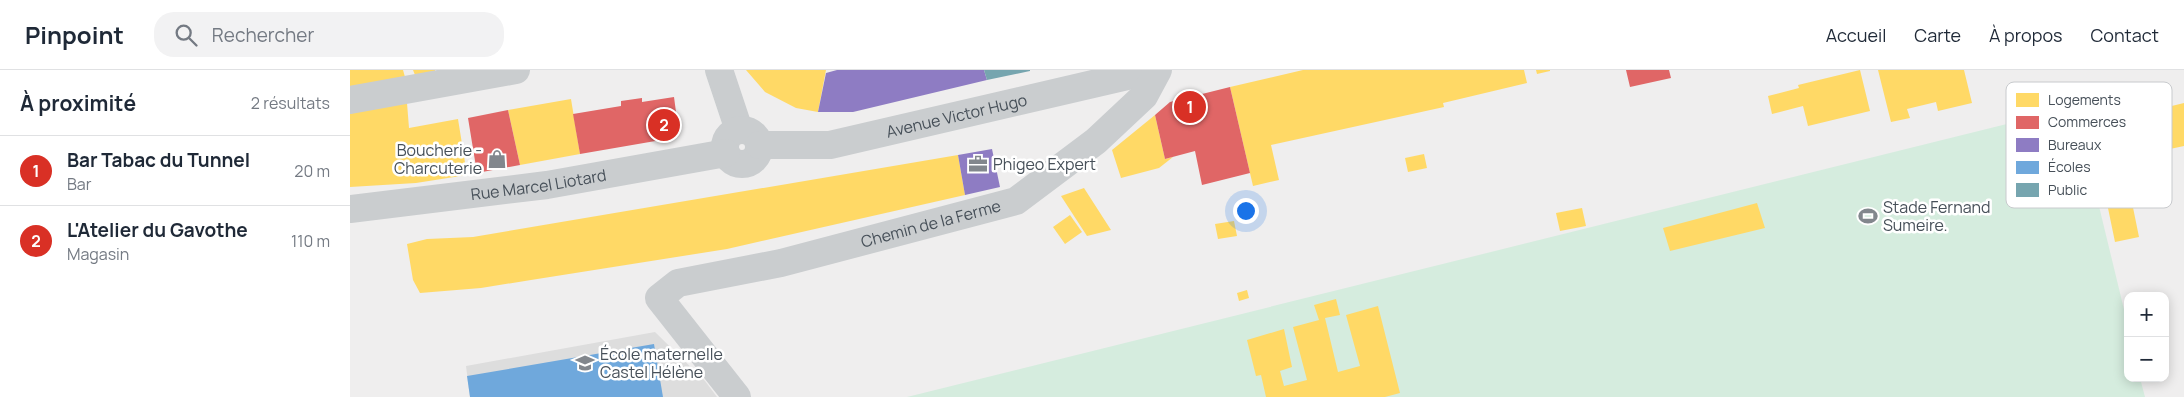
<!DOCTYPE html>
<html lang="fr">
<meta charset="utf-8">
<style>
:root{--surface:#fff;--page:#f2f2f3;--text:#1f2937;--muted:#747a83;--line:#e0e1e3;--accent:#d93025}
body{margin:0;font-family:Manrope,sans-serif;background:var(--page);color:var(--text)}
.controls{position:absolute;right:15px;bottom:15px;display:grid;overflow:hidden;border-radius:10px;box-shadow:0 2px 12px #0003}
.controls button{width:45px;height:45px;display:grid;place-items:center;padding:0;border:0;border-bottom:1px solid var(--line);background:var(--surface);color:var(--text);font:25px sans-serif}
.you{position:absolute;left:895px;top:140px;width:18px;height:18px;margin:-12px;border:4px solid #fff;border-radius:50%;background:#1a73e8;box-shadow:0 0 0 8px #1a73e833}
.badge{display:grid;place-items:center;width:32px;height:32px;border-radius:50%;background:var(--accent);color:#fff;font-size:16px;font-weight:700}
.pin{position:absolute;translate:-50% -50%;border:2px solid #fff;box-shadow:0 1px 5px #0006}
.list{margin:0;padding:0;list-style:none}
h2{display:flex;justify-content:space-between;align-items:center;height:65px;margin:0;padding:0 20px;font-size:21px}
h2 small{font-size:16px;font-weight:400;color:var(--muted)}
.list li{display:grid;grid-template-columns:32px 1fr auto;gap:15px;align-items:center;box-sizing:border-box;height:70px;padding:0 20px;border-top:1px solid var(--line)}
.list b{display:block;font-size:19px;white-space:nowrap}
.list p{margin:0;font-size:16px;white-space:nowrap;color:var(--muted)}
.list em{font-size:16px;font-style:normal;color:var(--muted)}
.icon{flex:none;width:28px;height:28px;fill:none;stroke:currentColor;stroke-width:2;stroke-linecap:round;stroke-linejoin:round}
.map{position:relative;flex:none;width:1834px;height:327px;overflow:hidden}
header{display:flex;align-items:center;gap:30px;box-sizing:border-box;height:70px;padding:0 25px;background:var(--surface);border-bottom:1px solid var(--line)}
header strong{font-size:24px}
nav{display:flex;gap:28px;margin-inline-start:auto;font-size:18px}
.search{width:350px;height:45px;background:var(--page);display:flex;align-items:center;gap:12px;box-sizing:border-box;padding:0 18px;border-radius:20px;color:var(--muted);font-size:19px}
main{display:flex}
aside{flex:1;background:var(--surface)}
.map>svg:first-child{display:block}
.education{fill:#ddd}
.green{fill:#d5ecde}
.homes{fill:#ffd966}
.shops{fill:#e06666}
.offices{fill:#8e7cc3}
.schools{fill:#6fa8dc}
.public{fill:#76a5af}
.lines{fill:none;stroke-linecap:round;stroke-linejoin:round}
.minor{stroke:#cacdcf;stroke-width:28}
.labels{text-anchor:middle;stroke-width:5;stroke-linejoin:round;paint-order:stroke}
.street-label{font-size:16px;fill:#475059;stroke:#fff}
.poi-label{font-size:16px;fill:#475059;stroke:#fff;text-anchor:start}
.key{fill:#fff;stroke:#c8cacd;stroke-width:1}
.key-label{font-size:14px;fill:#475059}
</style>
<header>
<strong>Pinpoint</strong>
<div class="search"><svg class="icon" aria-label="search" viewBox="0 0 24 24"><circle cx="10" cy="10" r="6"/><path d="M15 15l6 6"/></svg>Rechercher</div>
<nav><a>Accueil</a><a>Carte</a><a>À propos</a><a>Contact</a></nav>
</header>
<main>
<aside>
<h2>À proximité<small>2 résultats</small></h2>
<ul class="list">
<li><span class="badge">1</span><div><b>Bar Tabac du Tunnel</b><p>Bar</p></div><em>20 m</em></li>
<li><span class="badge">2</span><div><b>L'Atelier du Gavothe</b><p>Magasin</p></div><em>110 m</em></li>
</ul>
</aside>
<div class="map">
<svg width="1834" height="327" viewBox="0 0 1834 327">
<rect width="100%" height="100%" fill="#efeeee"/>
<path class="education" d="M 305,262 L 355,311 L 367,327 L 120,327 L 116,296 Z"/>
<path class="green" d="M 1725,37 L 1778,256 L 1778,308 L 1790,308 L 1795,327 L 557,327 Z"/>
<path class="homes" d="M 0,0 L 53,0 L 55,7 L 0,17 Z
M 63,0 L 85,0 L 85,1 L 65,5 Z
M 396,0 L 476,0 L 468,42 L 446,38 L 415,22 Z
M 953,0 L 1174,0 L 1177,13 L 1093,33 L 1094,37 L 921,75 L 929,110 L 903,116 L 880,17 Z
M 1186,0 L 1200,0 L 1200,1 L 1187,4 Z
M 1510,0 L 1520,41 L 1458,56 L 1453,36 L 1422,44 L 1418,26 L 1449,18 L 1448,15 Z
M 1528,0 L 1614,0 L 1622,33 L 1588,41 L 1586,32 L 1557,39 L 1560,48 L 1541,52 Z
M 221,29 L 230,84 L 170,95 L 158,40 Z
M 57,33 L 59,58 L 108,49 L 117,105 L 66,113 L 0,117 L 0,42 Z
M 1834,33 L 1834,76 L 1801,83 L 1804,97 L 1776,103 L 1789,167 L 1765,172 L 1746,80 L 1798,70 L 1793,43 Z
M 805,45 L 815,89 L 823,87 L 809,98 L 771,108 L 762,80 Z
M 1074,84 L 1077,98 L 1058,102 L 1055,88 Z
M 608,85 L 615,125 L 377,179 L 181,210 L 131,218 L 70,223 L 63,210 L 57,174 L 77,169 L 123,167 Z
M 734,118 L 761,160 L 737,166 L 711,126 Z
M 1407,133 L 1415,158 L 1320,181 L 1313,158 Z
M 1232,138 L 1236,156 L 1210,161 L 1206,143 Z
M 720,145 L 732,162 L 715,174 L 703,157 Z
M 884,151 L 887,166 L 868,169 L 865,154 Z
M 897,220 L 899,228 L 889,231 L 887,223 Z
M 986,229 L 990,245 L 975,248 L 988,302 L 1010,296 L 996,245 L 1028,236 L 1050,323 L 1035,327 L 916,327 L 911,305 L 906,306 L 897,270 L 934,259 L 942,297 L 930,301 L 934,316 L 957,310 L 943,257 L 969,250 L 964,235 Z"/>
<path class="shops" d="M 1276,0 L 1319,0 L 1321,8 L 1280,17 Z
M 880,17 L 900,103 L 852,115 L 845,81 L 815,89 L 805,45 L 820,32 Z
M 324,27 L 328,57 L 317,69 L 230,84 L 223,44 L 271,36 L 271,31 L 292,28 L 292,32 Z
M 158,40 L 170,95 L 127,103 L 118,48 Z"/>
<path class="offices" d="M 487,0 L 634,0 L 637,10 L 503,42 L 468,42 L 476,3 Z
M 642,79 L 650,117 L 615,125 L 608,85 Z"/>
<path class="schools" d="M 304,274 L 313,327 L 120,327 L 117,306 Z"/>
<path class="public" d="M 634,0 L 680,0 L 680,1 L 637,10 Z"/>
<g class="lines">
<g class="minor">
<path d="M 369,0 L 389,60"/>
<path d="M 0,30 L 166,0"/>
<circle cx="392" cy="77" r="17"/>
<path id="s1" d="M 409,75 L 480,75 L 803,0"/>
<path id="s2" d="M 0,139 L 197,115 L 376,83"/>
<path id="s3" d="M 387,327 L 309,228 L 328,213 L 431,193 L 666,131 L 746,71 L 794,26 L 808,0"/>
</g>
</g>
<defs>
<g id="shop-bare" transform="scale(1.5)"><path d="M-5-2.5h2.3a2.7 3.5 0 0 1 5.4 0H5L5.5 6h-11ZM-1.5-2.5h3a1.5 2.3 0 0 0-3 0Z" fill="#82878d" stroke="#fff" stroke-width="2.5" paint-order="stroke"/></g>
<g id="office-bare" transform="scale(1.5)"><path d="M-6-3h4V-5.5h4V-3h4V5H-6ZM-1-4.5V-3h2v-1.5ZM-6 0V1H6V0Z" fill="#82878d" stroke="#fff" stroke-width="2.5" paint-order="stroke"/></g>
<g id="stadium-bare" transform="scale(1.5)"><path d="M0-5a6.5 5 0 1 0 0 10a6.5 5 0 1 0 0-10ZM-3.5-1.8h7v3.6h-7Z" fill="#82878d" stroke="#fff" stroke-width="2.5" paint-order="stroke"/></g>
<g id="school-bare" transform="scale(1.5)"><path d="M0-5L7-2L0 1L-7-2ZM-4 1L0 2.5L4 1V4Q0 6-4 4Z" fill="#82878d" stroke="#fff" stroke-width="2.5" paint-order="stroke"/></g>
</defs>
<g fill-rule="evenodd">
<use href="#shop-bare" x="147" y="89"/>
<use href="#office-bare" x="628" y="94"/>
<use href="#stadium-bare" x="1518" y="146"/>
<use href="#school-bare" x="235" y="293"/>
</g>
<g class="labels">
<g class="street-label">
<text dy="6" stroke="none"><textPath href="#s1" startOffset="201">Avenue Victor Hugo</textPath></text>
<text dy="6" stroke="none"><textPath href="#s2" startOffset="190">Rue Marcel Liotard</textPath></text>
<text dy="6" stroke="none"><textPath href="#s3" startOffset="410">Chemin de la Ferme</textPath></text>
</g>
<g class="poi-label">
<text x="132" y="86" text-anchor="end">Boucherie -<tspan x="132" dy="18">Charcuterie</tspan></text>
<text x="643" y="100">Phigeo Expert</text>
<text x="1533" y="143">Stade Fernand<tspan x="1533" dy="18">Sumeire.</tspan></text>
<text x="250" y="290">École maternelle<tspan x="250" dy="18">Castel Hélène</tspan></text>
</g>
</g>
<rect x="1656" y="12" width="166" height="126" rx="8" class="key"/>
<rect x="1666" y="23" width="23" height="14" fill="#ffd966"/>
<rect x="1666" y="46" width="23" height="13" fill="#e06666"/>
<rect x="1666" y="68" width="23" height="14" fill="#8e7cc3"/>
<rect x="1666" y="91" width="23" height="13" fill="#6fa8dc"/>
<rect x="1666" y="113" width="23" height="14" fill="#76a5af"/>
<g class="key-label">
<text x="1698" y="35">Logements</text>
<text x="1698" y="57">Commerces</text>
<text x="1698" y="80">Bureaux</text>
<text x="1698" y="102">Écoles</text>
<text x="1698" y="125">Public</text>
</g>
</svg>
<div class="controls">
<button>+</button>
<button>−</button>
</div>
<div class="you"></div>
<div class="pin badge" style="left:840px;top:37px">1</div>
<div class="pin badge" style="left:314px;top:55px">2</div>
</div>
</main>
